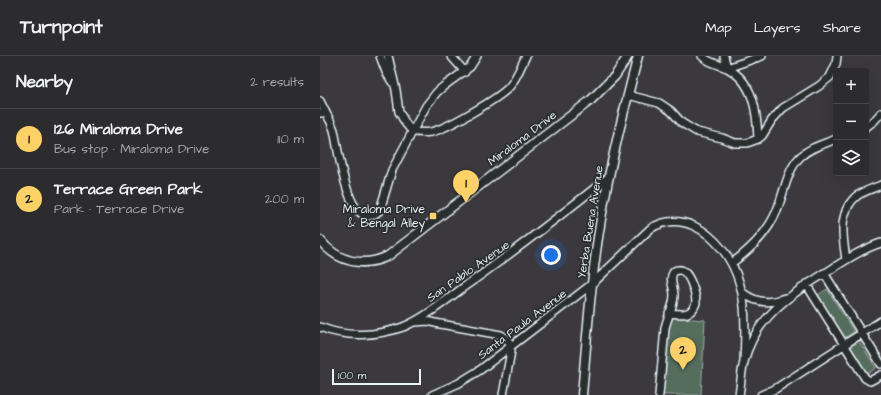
<!DOCTYPE html>
<meta charset="utf-8">
<style>
:root{--surface:#2c2b2e;--page:#343336;--text:#f1f3f6;--muted:#a6a7aa;--line:#48474a;--accent:#ffd166}
body{margin:0;font-family:"Architects Daughter",sans-serif;background:var(--page);color:var(--text)}
.controls{position:absolute;right:12px;top:12px;display:grid;overflow:hidden;border-radius:4px;box-shadow:0 4px 16px #0002}
.controls button{width:36px;height:36px;display:grid;place-items:center;padding:0;border:0;border-bottom:1px solid var(--line);background:var(--surface);color:var(--text);font:20px sans-serif}
.scale{position:absolute;left:12px;bottom:10px;width:89px;box-sizing:border-box;padding-left:4px;border:2px solid #e8f1f8;border-top:0;font-size:11px;line-height:14px;white-space:nowrap;color:#e8f1f8;-webkit-text-stroke:3px #2a2d2e;paint-order:stroke}
.you{position:absolute;left:231px;top:199px;width:14px;height:14px;margin:-10px;border:3px solid #fff;border-radius:50%;background:#1a73e8;box-shadow:0 0 0 6px #1a73e833}
.badge{display:grid;place-items:center;width:26px;height:26px;border-radius:50%;background:var(--accent);color:#111;font-size:13px;font-weight:700}
.pin{position:absolute;translate:-50% -33px;filter:drop-shadow(0 1px 2px #0008)}
.pin::after{content:'';position:absolute;top:21px;width:14px;height:12px;background:inherit;clip-path:polygon(0 0,100% 0,50% 100%)}
.list{margin:0;padding:0;list-style:none}
h2{display:flex;justify-content:space-between;align-items:center;height:52px;margin:0;padding:0 16px;font-size:17px}
h2 small{font-size:13px;font-weight:400;color:var(--muted)}
.list li{display:grid;grid-template-columns:26px 1fr auto;gap:12px;align-items:center;box-sizing:border-box;height:60px;padding:0 16px;border-top:1px solid var(--line)}
.list b{display:block;font-size:15px;white-space:nowrap}
.list p{margin:0;font-size:13px;white-space:nowrap;color:var(--muted)}
.list em{font-size:13px;font-style:normal;color:var(--muted)}
.icon{flex:none;width:22px;height:22px;fill:none;stroke:currentColor;stroke-width:2;stroke-linecap:round;stroke-linejoin:round}
.map{position:relative;flex:none;width:561px;height:339px;overflow:hidden}
header{display:flex;align-items:center;gap:24px;box-sizing:border-box;height:56px;padding:0 20px;background:var(--surface);border-bottom:1px solid var(--line)}
header strong{font-size:19px}
nav{display:flex;gap:22px;margin-inline-start:auto;font-size:14px}
main{display:flex}
aside{flex:1;background:var(--surface)}
.map>svg:first-child{display:block}
.green{fill:#546d5c;stroke:#9eafaa}
.lines{fill:none;stroke-linecap:round;stroke-linejoin:round}
.minor-casing{stroke:#e8f1f8;stroke-width:10}
.tertiary-casing{stroke:#e8f1f8;stroke-width:11}
.minor{stroke:#2a2d2e;stroke-width:7}
.tertiary{stroke:#2a2d2e;stroke-width:8}
.poi-dot{fill:#ffd166;stroke:#2a2d2e;stroke-width:1.5}
.labels{text-anchor:middle;stroke-width:3.5;stroke-linejoin:round;paint-order:stroke}
.street-label{font-size:12px;fill:#e8f1f8;stroke:#2a2d2e}
.poi-label{font-size:12px;fill:#e8f1f8;stroke:#2a2d2e;text-anchor:end}
</style>
<header>
<strong>Turnpoint</strong>
<nav><a>Map</a><a>Layers</a><a>Share</a></nav>
</header>
<main>
<aside>
<h2>Nearby<small>2 results</small></h2>
<ul class="list">
<li><span class="badge">1</span><div><b>126 Miraloma Drive</b><p>Bus stop · Miraloma Drive</p></div><em>110 m</em></li>
<li><span class="badge">2</span><div><b>Terrace Green Park</b><p>Park · Terrace Drive</p></div><em>200 m</em></li>
</ul>
</aside>
<div class="map">
<svg width="561" height="339" viewBox="0 0 561 339">
<rect width="100%" height="100%" fill="#3b393e"/>
<filter id="ink" filterUnits="userSpaceOnUse"><feTurbulence type="fractalNoise" baseFrequency=".025" numOctaves="2"/><feDisplacementMap in="SourceGraphic" scale="8" xChannelSelector="R" yChannelSelector="G"/><feConvolveMatrix kernelMatrix="1 2 1 2 8 2 1 2 1" color-interpolation-filters="sRGB"/></filter>
<g filter="url(#ink)">
<path class="green" d="M 507,233 L 534,276 L 524,282 L 498,239 Z
M 350,261 L 385,264 L 381,339 L 341,339 Z
M 539,285 L 556,312 L 547,318 L 530,291 Z"/>
<g class="lines">
<g class="minor-casing">
<path id="minor" d="M 60,0 L 66,16 L 72,26
M 68,0 L 76,34 L 79,56 L 86,68 L 92,75 C 98,77 104,77 111,76 C 126,73 180,42 190,30 C 197,21 201,10 206,0
M 131,0 L 145,16
M 382,0 C 389,7 398,8 407,12 C 434,26 437,56 438,83
M 404,0 L 407,12 L 442,0
M 308,39 L 339,47 L 351,55 L 362,67 L 377,76 L 402,82 L 415,87 L 427,87 L 438,83 L 442,80 L 452,64 L 463,52 L 499,30 L 510,21 L 516,8 L 517,0
M 0,45 L 6,57
M 0,57 L 6,57 C 9,62 12,68 14,74 C 18,90 28,184 60,154 L 72,114 L 106,50 L 117,36 L 124,30 L 150,11 L 157,0
M 546,71 L 554,65 L 561,57
M 526,204 C 523,182 517,155 538,139 C 545,135 554,132 561,129
M 412,207 C 431,193 448,177 457,154 C 464,137 467,114 480,101 C 490,91 504,88 516,83
M 504,217 L 561,308
M 486,228 L 545,322 L 550,325 L 561,319
M 423,237 C 436,247 450,248 465,242
M 95,266 L 108,265 L 115,267 L 181,279 C 188,283 191,287 191,295 L 183,339
M 0,271 C 26,282 57,280 83,271 C 105,262 125,245 144,231 C 194,196 241,159 289,121
M 112,339 L 139,327 L 160,314 L 272,228 L 330,173 C 344,164 358,163 374,170 C 385,175 394,183 402,193 C 428,226 426,265 424,305
M 339,339 L 345,272 C 347,262 354,250 354,239 C 354,232 349,223 353,217 C 354,215 356,214 358,214 C 369,212 376,239 376,247 C 371,261 362,258 349,257
M 419,339 C 421,328 421,316 424,306 C 435,261 471,238 507,216 C 524,205 542,193 561,187
M 441,339 L 455,333 L 561,265"/>
</g>
<g class="tertiary-casing">
<path id="tertiary" d="M 0,184 C 17,206 43,212 68,200 L 271,44 L 295,20 L 308,0
M 262,339 C 267,280 271,221 281,163 C 290,108 304,54 318,0"/>
</g>
<use href="#minor" class="minor"/>
<use href="#tertiary" class="tertiary"/>
</g>
</g>
<rect class="poi-dot" x="109" y="156" width="8" height="8" rx="2"/>
<g class="labels">
<g class="street-label">
<text transform="translate(202 82) rotate(-37)" y="4">Miraloma Drive</text>
<text transform="translate(270 166) rotate(-81)" y="4">Yerba Buena Avenue</text>
<text transform="translate(148 215) rotate(-35)" y="4">San Pablo Avenue</text>
<text transform="translate(202 268) rotate(-37)" y="4">Santa Paula Avenue</text>
</g>
<g class="poi-label">
<text x="105" y="157">Miraloma Drive<tspan x="105" dy="14">&amp; Bengal Alley</tspan></text>
</g>
</g>
</svg>
<div class="controls">
<button>+</button>
<button>−</button>
<button><svg class="icon" aria-label="layers" viewBox="0 0 24 24"><path d="M12 4l9 5-9 5-9-5zM3 14l9 5 9-5"/></svg></button>
</div>
<div class="scale">100 m</div>
<div class="you"></div>
<div class="pin badge" style="left:146px;top:147px">1</div>
<div class="pin badge" style="left:363px;top:314px">2</div>
</div>
</main>
